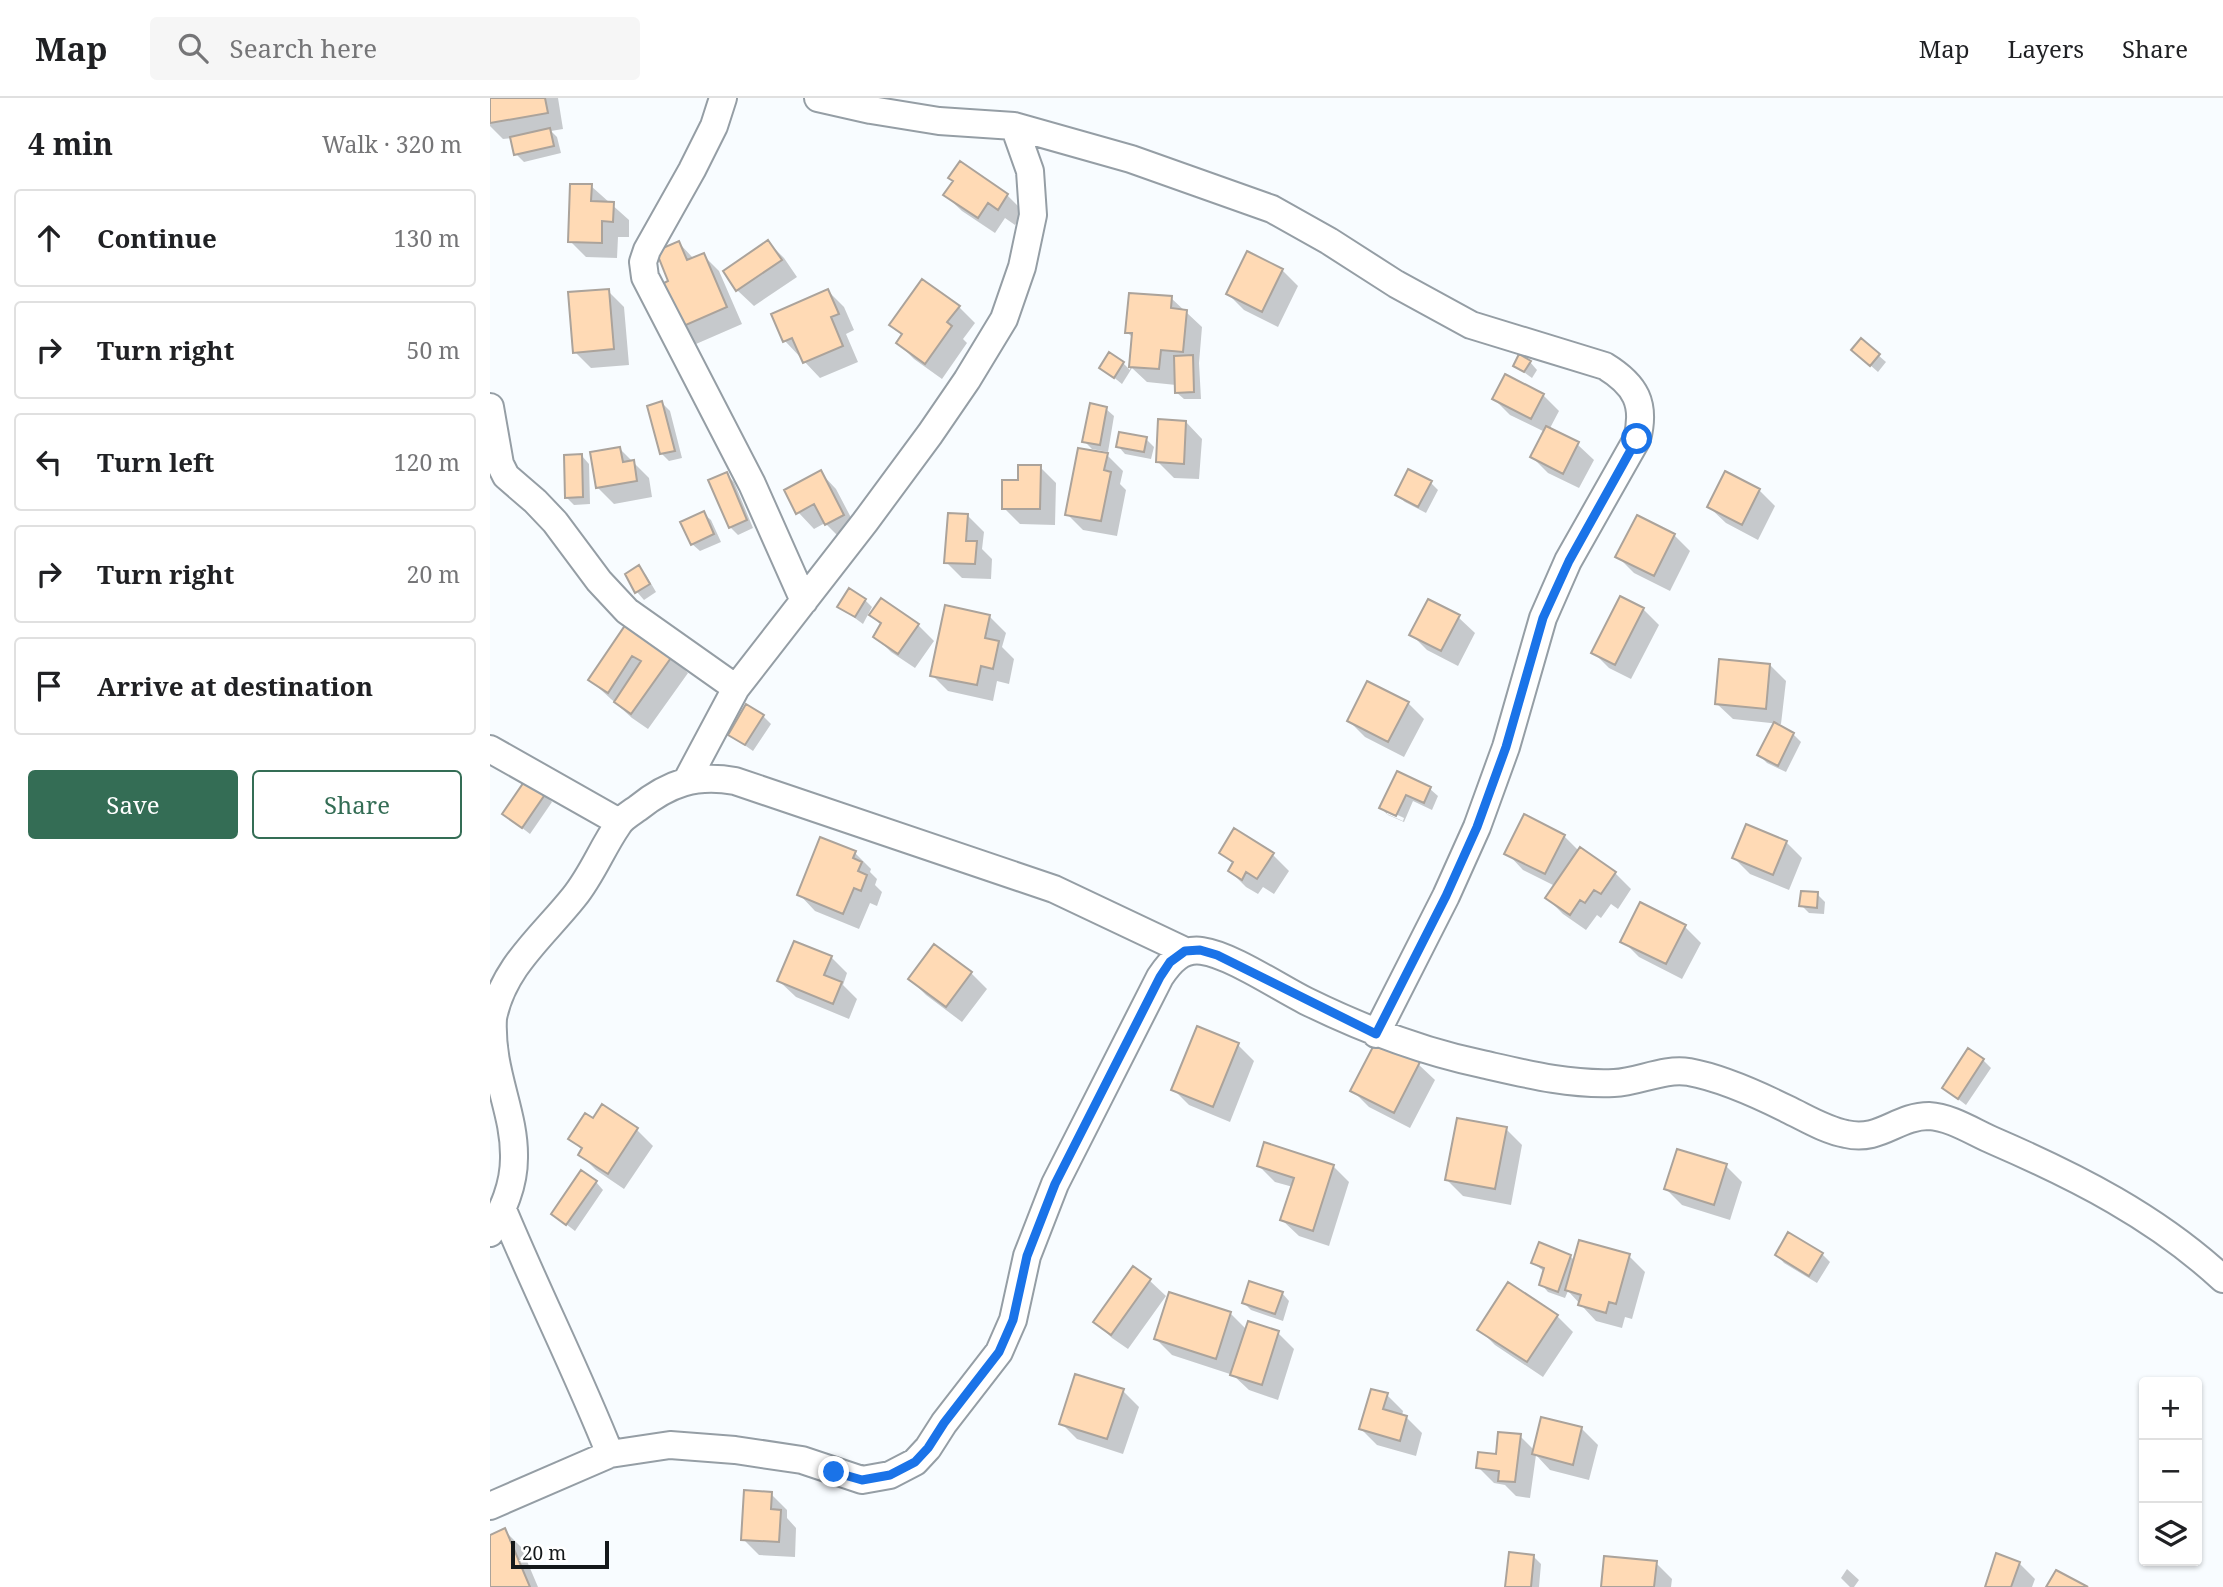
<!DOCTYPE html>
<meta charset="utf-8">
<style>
:root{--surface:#fff;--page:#f6f6f6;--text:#202124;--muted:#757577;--line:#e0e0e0;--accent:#346d55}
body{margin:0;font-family:"Noto Serif",serif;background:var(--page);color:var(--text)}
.controls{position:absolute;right:21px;bottom:21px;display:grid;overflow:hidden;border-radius:7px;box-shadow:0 2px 5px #0004}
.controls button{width:63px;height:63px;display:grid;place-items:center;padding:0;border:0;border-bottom:2px solid var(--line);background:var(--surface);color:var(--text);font:35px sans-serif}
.scale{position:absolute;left:21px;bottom:18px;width:98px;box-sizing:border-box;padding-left:7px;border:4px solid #14181a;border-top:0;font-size:19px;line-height:24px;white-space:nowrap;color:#14181a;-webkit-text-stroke:5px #fff;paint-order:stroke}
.stop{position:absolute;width:21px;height:21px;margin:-16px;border:5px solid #1a73e8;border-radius:50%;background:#fff}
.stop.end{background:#1a73e8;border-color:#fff;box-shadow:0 2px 7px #0008}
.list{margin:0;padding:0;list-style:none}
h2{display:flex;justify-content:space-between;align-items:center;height:91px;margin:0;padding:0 28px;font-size:30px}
h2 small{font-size:23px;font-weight:400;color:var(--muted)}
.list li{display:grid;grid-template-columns:46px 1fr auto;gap:21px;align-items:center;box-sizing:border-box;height:98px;margin:0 14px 14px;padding:0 14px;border:2px solid var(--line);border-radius:7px}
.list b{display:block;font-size:26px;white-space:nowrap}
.list em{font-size:23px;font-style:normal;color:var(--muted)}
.actions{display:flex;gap:14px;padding:21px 28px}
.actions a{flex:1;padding:16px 0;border:2px solid var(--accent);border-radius:7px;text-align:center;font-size:24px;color:var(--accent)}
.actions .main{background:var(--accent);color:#fff}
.icon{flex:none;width:38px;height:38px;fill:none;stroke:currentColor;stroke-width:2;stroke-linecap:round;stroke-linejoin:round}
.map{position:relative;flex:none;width:1733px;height:1489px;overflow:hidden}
header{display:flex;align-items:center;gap:42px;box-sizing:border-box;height:98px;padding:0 35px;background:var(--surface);border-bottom:2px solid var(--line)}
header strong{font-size:33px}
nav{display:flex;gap:38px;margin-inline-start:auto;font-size:24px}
.search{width:490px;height:63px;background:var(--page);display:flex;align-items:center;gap:18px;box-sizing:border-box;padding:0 24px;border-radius:7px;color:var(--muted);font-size:26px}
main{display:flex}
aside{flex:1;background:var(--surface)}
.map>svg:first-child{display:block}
.shadow{fill:#0003;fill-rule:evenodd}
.building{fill:#ffdab5;stroke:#aba39b;stroke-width:2}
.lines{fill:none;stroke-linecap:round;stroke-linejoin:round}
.minor-casing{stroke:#959ea5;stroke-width:30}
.minor{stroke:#fff;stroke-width:26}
.route{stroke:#1a73e8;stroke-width:9}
</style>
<header>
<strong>Map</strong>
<div class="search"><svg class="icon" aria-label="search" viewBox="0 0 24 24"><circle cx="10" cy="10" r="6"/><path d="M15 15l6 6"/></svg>Search here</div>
<nav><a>Map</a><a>Layers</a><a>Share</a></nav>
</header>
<main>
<aside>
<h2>4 min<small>Walk · 320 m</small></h2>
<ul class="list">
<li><svg class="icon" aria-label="ahead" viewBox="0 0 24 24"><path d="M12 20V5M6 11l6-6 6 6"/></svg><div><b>Continue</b></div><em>130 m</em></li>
<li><svg class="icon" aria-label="right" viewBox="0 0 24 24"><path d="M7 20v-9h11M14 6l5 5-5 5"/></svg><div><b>Turn right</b></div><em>50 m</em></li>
<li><svg class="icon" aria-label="left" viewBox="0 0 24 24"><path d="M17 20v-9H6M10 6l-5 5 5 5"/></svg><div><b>Turn left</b></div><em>120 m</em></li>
<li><svg class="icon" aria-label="right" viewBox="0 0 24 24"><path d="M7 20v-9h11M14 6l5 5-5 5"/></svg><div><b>Turn right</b></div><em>20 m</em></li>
<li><svg class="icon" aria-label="arrive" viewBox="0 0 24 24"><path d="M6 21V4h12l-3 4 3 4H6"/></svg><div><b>Arrive at destination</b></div></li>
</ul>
<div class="actions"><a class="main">Save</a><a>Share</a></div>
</aside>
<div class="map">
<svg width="1733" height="1489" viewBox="0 0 1733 1489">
<rect width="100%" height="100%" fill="#f8fcff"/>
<path class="shadow" d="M 0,0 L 68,0 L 73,31 L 61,33 L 67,39 L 71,55 L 34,64 L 26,56 L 22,40 L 13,41 L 0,28 Z
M 471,66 L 517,97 L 533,113 L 525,127 L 515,120 L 505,135 L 472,113 L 455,97 L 465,84 Z
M 101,88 L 139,122 L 139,139 L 128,139 L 127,160 L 96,159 L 80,143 Z
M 278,144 L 294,160 L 307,179 L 264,208 L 247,192 L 235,174 Z
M 189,145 L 204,161 L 213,157 L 229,173 L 252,226 L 206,246 L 190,229 L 181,184 Z
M 758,155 L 792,172 L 808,188 L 788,229 L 754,212 L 738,196 Z
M 118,193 L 134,209 L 139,267 L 101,270 L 85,254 Z
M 338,193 L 354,209 L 364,232 L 356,236 L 368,264 L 330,280 L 295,243 Z
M 681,200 L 712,229 L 709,265 L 711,301 L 694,301 L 686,294 L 686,287 L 657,284 L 642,270 L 632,286 L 611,269 L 633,265 L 640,272 L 643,240 L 637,234 Z
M 469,209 L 485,225 L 473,241 L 477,245 L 452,281 L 424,261 L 408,245 L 413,238 L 402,227 Z
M 1388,257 L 1396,264 L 1388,274 L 1371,259 Z
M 1040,264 L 1047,272 L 1042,280 L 1025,268 Z
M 1053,297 L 1069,313 L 1059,332 L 1087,346 L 1104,362 L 1089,390 L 1058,375 L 1042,359 L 1055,334 L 1020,317 L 1004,301 Z
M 172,305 L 180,313 L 192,360 L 179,363 L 172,356 Z
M 616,311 L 624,318 L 618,354 L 602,351 L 594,343 Z
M 696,324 L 712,341 L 709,381 L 684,380 L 668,364 Z
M 656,341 L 664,349 L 661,361 L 635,356 L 628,348 Z
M 130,351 L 159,380 L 162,399 L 124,406 L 108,390 Z
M 617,357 L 633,373 L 630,386 L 636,392 L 627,438 L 593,432 L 577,416 Z
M 92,358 L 99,366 L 100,406 L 84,407 L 76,399 Z
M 550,369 L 566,385 L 565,427 L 530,426 L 514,410 L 530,384 Z
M 330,374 L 346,391 L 368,433 L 352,442 L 335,425 L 324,431 L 308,414 Z
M 236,376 L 244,384 L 263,430 L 248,437 L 240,429 Z
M 941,385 L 948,392 L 936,415 L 915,404 L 907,397 Z
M 1269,392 L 1285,408 L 1268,442 L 1236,425 L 1219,409 Z
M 213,415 L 221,422 L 231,444 L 210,453 L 202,446 Z
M 478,418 L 494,434 L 492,451 L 502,461 L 501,481 L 472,480 L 456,464 Z
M 1184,437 L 1200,453 L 1180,493 L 1144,475 L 1128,459 Z
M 149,470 L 156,477 L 166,494 L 154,502 L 147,494 L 137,477 Z
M 375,502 L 382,509 L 373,526 L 350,509 Z
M 1153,511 L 1169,527 L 1141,581 L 1119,570 L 1103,554 Z
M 381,517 L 428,527 L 444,543 L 425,570 L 401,554 L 385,538 L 392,528 Z
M 500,519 L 516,535 L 512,549 L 524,561 L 519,586 L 507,583 L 503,603 L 458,593 L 442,577 Z
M 968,519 L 985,535 L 968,568 L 937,552 L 921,536 Z
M 136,528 L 182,559 L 198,575 L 158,631 L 142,620 L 100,582 Z
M 1280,567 L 1296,583 L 1291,626 L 1243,621 L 1226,605 Z
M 918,605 L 934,621 L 914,659 L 875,639 L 859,623 Z
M 273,618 L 281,626 L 263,653 L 240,637 Z
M 1303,636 L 1311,644 L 1296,674 L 1277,665 L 1269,657 Z
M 907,675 L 940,691 L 948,698 L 942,712 L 923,703 L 914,724 L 898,717 L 891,710 ZM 897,712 L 914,720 L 913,723 L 897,716 Z
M 55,696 L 62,704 L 40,736 L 14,716 Z
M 1074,738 L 1089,753 L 1125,775 L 1141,791 L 1128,811 L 1121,806 L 1111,820 L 1107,817 L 1096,832 L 1073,816 L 1057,800 L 1065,788 L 1033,772 L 1017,755 Z
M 1296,744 L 1312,760 L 1299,792 L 1260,776 L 1244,760 Z
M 365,755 L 381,771 L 380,774 L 387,781 L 385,787 L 392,794 L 387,808 L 380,805 L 369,831 L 325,813 L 309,796 Z
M 732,755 L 783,757 L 799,773 L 784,796 L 773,789 L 768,796 L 756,789 L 740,773 L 743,766 Z
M 1327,796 L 1335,804 L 1334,816 L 1319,815 L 1311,807 Z
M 1195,829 L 1211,845 L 1192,881 L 1149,859 L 1133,843 Z
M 341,859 L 357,875 L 353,887 L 367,901 L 359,921 L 306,899 L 289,883 Z
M 481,875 L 497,891 L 472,924 L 436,897 L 420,881 Z
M 708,931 L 748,947 L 764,963 L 740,1024 L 699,1007 L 683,991 Z
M 1493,962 L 1501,970 L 1476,1007 L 1454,990 Z
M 928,966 L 945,982 L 920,1030 L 879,1009 L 863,993 Z
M 103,1023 L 147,1032 L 163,1048 L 134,1091 L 106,1072 L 90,1056 L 93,1053 L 81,1041 Z
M 1016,1031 L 1032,1047 L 1021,1107 L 973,1098 L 957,1082 Z
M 769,1068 L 843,1068 L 859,1084 L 839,1148 L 809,1138 L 792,1122 L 803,1089 L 785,1084 Z
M 1236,1068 L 1252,1084 L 1240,1122 L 1192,1107 L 1176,1091 Z
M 106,1084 L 113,1092 L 85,1133 L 63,1116 Z
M 1332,1156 L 1340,1164 L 1327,1185 L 1294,1165 L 1287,1157 Z
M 1080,1158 L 1085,1163 L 1139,1158 L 1155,1174 L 1142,1221 L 1135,1219 L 1132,1230 L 1106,1223 L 1078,1193 L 1075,1200 L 1058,1194 L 1051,1186 L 1055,1174 L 1043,1165 Z
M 659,1182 L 676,1198 L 638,1251 L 622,1240 L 606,1224 Z
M 792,1195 L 799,1203 L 793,1223 L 761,1212 L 754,1205 Z
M 740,1215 L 757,1232 L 788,1235 L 804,1251 L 788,1302 L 759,1292 L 743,1277 L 682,1257 L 666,1241 Z
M 1067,1218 L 1083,1234 L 1053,1279 L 1005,1247 L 989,1231 Z
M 633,1293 L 649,1309 L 633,1356 L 587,1341 L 571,1325 Z
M 897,1297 L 913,1313 L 912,1318 L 916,1319 L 932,1335 L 926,1358 L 887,1347 L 871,1331 Z
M 1052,1321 L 1092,1331 L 1108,1347 L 1099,1382 L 1060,1372 L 1046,1357 L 1040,1400 L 1026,1398 L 1015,1387 L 1004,1385 L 988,1369 L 1008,1358 L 1030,1338 L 1045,1353 Z
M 281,1396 L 297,1412 L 297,1420 L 306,1430 L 305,1459 L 269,1457 L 253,1441 Z
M 14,1432 L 31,1449 L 48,1489 L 0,1489 L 0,1439 Z
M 1044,1459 L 1051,1466 L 1049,1489 L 1017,1489 Z
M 1166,1465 L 1182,1481 L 1181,1489 L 1113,1489 Z
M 1529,1465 L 1545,1481 L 1542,1489 L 1497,1489 Z
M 1357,1471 L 1369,1482 L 1364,1489 L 1360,1489 L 1351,1480 Z"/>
<path class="building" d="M 0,0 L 55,0 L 58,15 L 0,25 Z
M 60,30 L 64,48 L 24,57 L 20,39 Z
M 470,63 L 518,96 L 508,112 L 498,105 L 488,120 L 453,97 L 463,83 L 458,80 Z
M 80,86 L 102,86 L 101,103 L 124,104 L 123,124 L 112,123 L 112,145 L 78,144 Z
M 278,142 L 292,162 L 246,193 L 233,173 Z
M 189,143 L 197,162 L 214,155 L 237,209 L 189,230 L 170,187 L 178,183 L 166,153 Z
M 757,153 L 793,171 L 772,214 L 736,196 Z
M 432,181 L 470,208 L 457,224 L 462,228 L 435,266 L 406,245 L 412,236 L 399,227 Z
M 119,191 L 124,251 L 83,255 L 78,194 Z
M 338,191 L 349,216 L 341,219 L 353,248 L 313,265 L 302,240 L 293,244 L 281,216 Z
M 639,195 L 682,198 L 681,210 L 697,212 L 693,254 L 671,252 L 669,271 L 639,269 L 642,235 L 635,235 Z
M 1371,240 L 1390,256 L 1380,268 L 1361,252 Z
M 619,254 L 634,264 L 624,280 L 609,270 Z
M 1029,256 L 1041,263 L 1034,274 L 1023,268 Z
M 703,257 L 704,294 L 685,295 L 684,258 Z
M 1015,276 L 1054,296 L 1041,321 L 1002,301 Z
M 172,303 L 185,353 L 170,356 L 157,308 Z
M 600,305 L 617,309 L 610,347 L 592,344 Z
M 668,321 L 696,323 L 694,366 L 666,364 Z
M 1056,328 L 1089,344 L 1073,376 L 1040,359 Z
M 629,334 L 657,339 L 654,354 L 626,349 Z
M 130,349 L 133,364 L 144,362 L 147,383 L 106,390 L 100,354 Z
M 588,350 L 618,355 L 614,372 L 621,374 L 611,423 L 575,417 Z
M 92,356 L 93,399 L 75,400 L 74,357 Z
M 528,367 L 551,367 L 550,411 L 512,411 L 512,382 L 528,382 Z
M 918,371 L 942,383 L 928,409 L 905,397 Z
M 331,372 L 354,417 L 335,427 L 324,406 L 306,416 L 294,392 Z
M 1235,373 L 1270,391 L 1252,427 L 1217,409 Z
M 237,374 L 257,422 L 239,430 L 218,382 Z
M 214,413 L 224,436 L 201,447 L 190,424 Z
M 458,415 L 478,416 L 476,443 L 487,443 L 485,466 L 454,465 Z
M 1147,417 L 1185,436 L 1164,478 L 1125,459 Z
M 149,467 L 160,486 L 145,495 L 135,476 Z
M 359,490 L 376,501 L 365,519 L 347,509 Z
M 1130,498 L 1154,510 L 1125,567 L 1101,555 Z
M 391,500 L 429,526 L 408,556 L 383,539 L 391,525 L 379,517 Z
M 938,501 L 970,517 L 951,553 L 919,537 Z
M 455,507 L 500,517 L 495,540 L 509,543 L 503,571 L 491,568 L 487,587 L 440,578 Z
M 136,526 L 183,557 L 141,616 L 124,604 L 151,563 L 142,558 L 118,595 L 98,582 Z
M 1229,561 L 1280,566 L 1276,611 L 1225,606 Z
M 877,583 L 919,604 L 898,644 L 857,623 Z
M 256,606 L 274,617 L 255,647 L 238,637 Z
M 1284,624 L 1304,635 L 1288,668 L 1267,657 Z
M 907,673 L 941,689 L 934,705 L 916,697 L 906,718 L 889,710 Z
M 36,681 L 56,695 L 32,730 L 12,716 Z
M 1034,716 L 1075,737 L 1055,776 L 1014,756 Z
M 1256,726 L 1297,743 L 1283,777 L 1242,760 Z
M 744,730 L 784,755 L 767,781 L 756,774 L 752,782 L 738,773 L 743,764 L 729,755 Z
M 330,739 L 366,753 L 363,760 L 372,764 L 368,773 L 377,777 L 371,793 L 364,790 L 353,816 L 307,797 Z
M 1090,749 L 1126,774 L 1111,796 L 1104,792 L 1095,805 L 1090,802 L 1080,817 L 1055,800 Z
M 1311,793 L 1328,794 L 1327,810 L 1309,808 Z
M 1150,804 L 1196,827 L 1176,866 L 1130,844 Z
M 304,843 L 342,858 L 334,877 L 352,884 L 343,906 L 287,883 Z
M 444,846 L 482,874 L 456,909 L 418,881 Z
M 707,928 L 749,945 L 723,1009 L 681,992 Z
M 886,943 L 930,964 L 904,1015 L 860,993 Z
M 1478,950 L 1494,961 L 1468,1001 L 1452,990 Z
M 112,1006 L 148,1030 L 118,1076 L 88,1057 L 92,1050 L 78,1041 L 95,1015 L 103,1020 Z
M 967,1020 L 1017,1029 L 1005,1091 L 955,1082 Z
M 774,1044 L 844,1067 L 823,1133 L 790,1122 L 804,1080 L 767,1068 Z
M 1187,1051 L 1237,1066 L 1224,1107 L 1174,1091 Z
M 91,1072 L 107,1083 L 76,1127 L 61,1116 Z
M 1298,1134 L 1333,1155 L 1319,1178 L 1285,1157 Z
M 1089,1142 L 1140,1156 L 1126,1206 L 1119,1204 L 1116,1215 L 1088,1207 L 1091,1197 L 1075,1192 Z
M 1049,1144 L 1081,1157 L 1068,1194 L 1049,1187 L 1054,1170 L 1041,1165 Z
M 643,1168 L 661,1181 L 621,1237 L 603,1224 Z
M 759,1183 L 793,1194 L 785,1216 L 752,1205 Z
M 1018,1184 L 1068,1217 L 1037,1264 L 987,1232 Z
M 679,1194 L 741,1214 L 726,1261 L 664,1241 Z
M 758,1223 L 789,1233 L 772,1287 L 740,1277 Z
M 585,1276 L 634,1291 L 617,1341 L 569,1326 Z
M 881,1291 L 898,1295 L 893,1311 L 917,1318 L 910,1343 L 869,1331 Z
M 1051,1319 L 1092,1329 L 1083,1367 L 1042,1356 Z
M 1008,1334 L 1031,1336 L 1025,1384 L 1008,1383 L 1009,1373 L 986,1370 L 988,1354 L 1006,1356 Z
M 254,1392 L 282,1394 L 281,1411 L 291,1412 L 289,1444 L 251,1442 Z
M 15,1430 L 40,1489 L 0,1489 L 0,1437 Z
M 1019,1454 L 1044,1457 L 1041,1489 L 1015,1489 Z
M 1506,1455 L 1530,1464 L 1521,1489 L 1495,1489 Z
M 1114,1458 L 1167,1463 L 1164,1489 L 1111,1489 Z
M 1566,1472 L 1598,1489 L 1556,1489 Z"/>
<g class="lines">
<g class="minor-casing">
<path id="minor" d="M 233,0 L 224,28 L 202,72 L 157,152 L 153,164 L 155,179 L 262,386 L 314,503
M 328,0 L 381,12 L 449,23 L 524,28 L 641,61 L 782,111 L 839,143 L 906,186 L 981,227 L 1115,268 C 1146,287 1156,306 1147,341 L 1078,463 L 1053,520 L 1016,649 L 987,729 L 956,798 L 886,936
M 0,309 L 10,366 L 16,378 L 45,403 L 65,424 L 109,483 L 137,513 L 246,590
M 0,651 L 129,724
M 197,682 L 246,590 L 375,424 L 440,336 L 477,282 L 514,221 L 532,169 L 543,117 L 540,73 L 524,28
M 13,1112 C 47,1194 87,1273 120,1356
M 0,1135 C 13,1111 24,1088 24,1060 C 25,1013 0,974 3,920 C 13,869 53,838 84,799 C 102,777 112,750 128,727 C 132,720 141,715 148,710 C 179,685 206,676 245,683 L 564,791 L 695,853
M 0,1408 L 120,1356 L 180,1347 L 245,1352 L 312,1362 L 372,1382 L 400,1377 L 425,1364 L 438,1350 L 454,1325 L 509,1254 L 523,1222 L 537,1158 L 565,1086 L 670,879 C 680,864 692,850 712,853 C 741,857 788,889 816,903 C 873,931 930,953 992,966 C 1036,976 1079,987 1124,985 C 1149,984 1173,970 1199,974 C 1232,980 1267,996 1297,1011 C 1316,1020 1335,1032 1356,1036 C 1390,1044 1407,1018 1439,1018 C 1461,1019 1485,1035 1504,1043 C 1587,1079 1666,1119 1733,1181"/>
</g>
<use href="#minor" class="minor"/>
</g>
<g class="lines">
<path class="route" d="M 344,1374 L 372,1382 L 400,1377 L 425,1364 L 438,1350 L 454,1325 L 509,1254 L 523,1222 L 537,1158 L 565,1086 L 670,879 L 680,864 L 695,853 L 710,852 L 727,857 L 886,936 L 956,798 L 987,729 L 1016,649 L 1053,520 L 1079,463 L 1147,341"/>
</g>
</svg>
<div class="controls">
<button>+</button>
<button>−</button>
<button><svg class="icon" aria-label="layers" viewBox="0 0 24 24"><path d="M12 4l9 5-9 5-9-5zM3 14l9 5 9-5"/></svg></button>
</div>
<div class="scale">20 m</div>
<div class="stop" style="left:1147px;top:341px"></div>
<div class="stop end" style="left:344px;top:1374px"></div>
</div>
</main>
